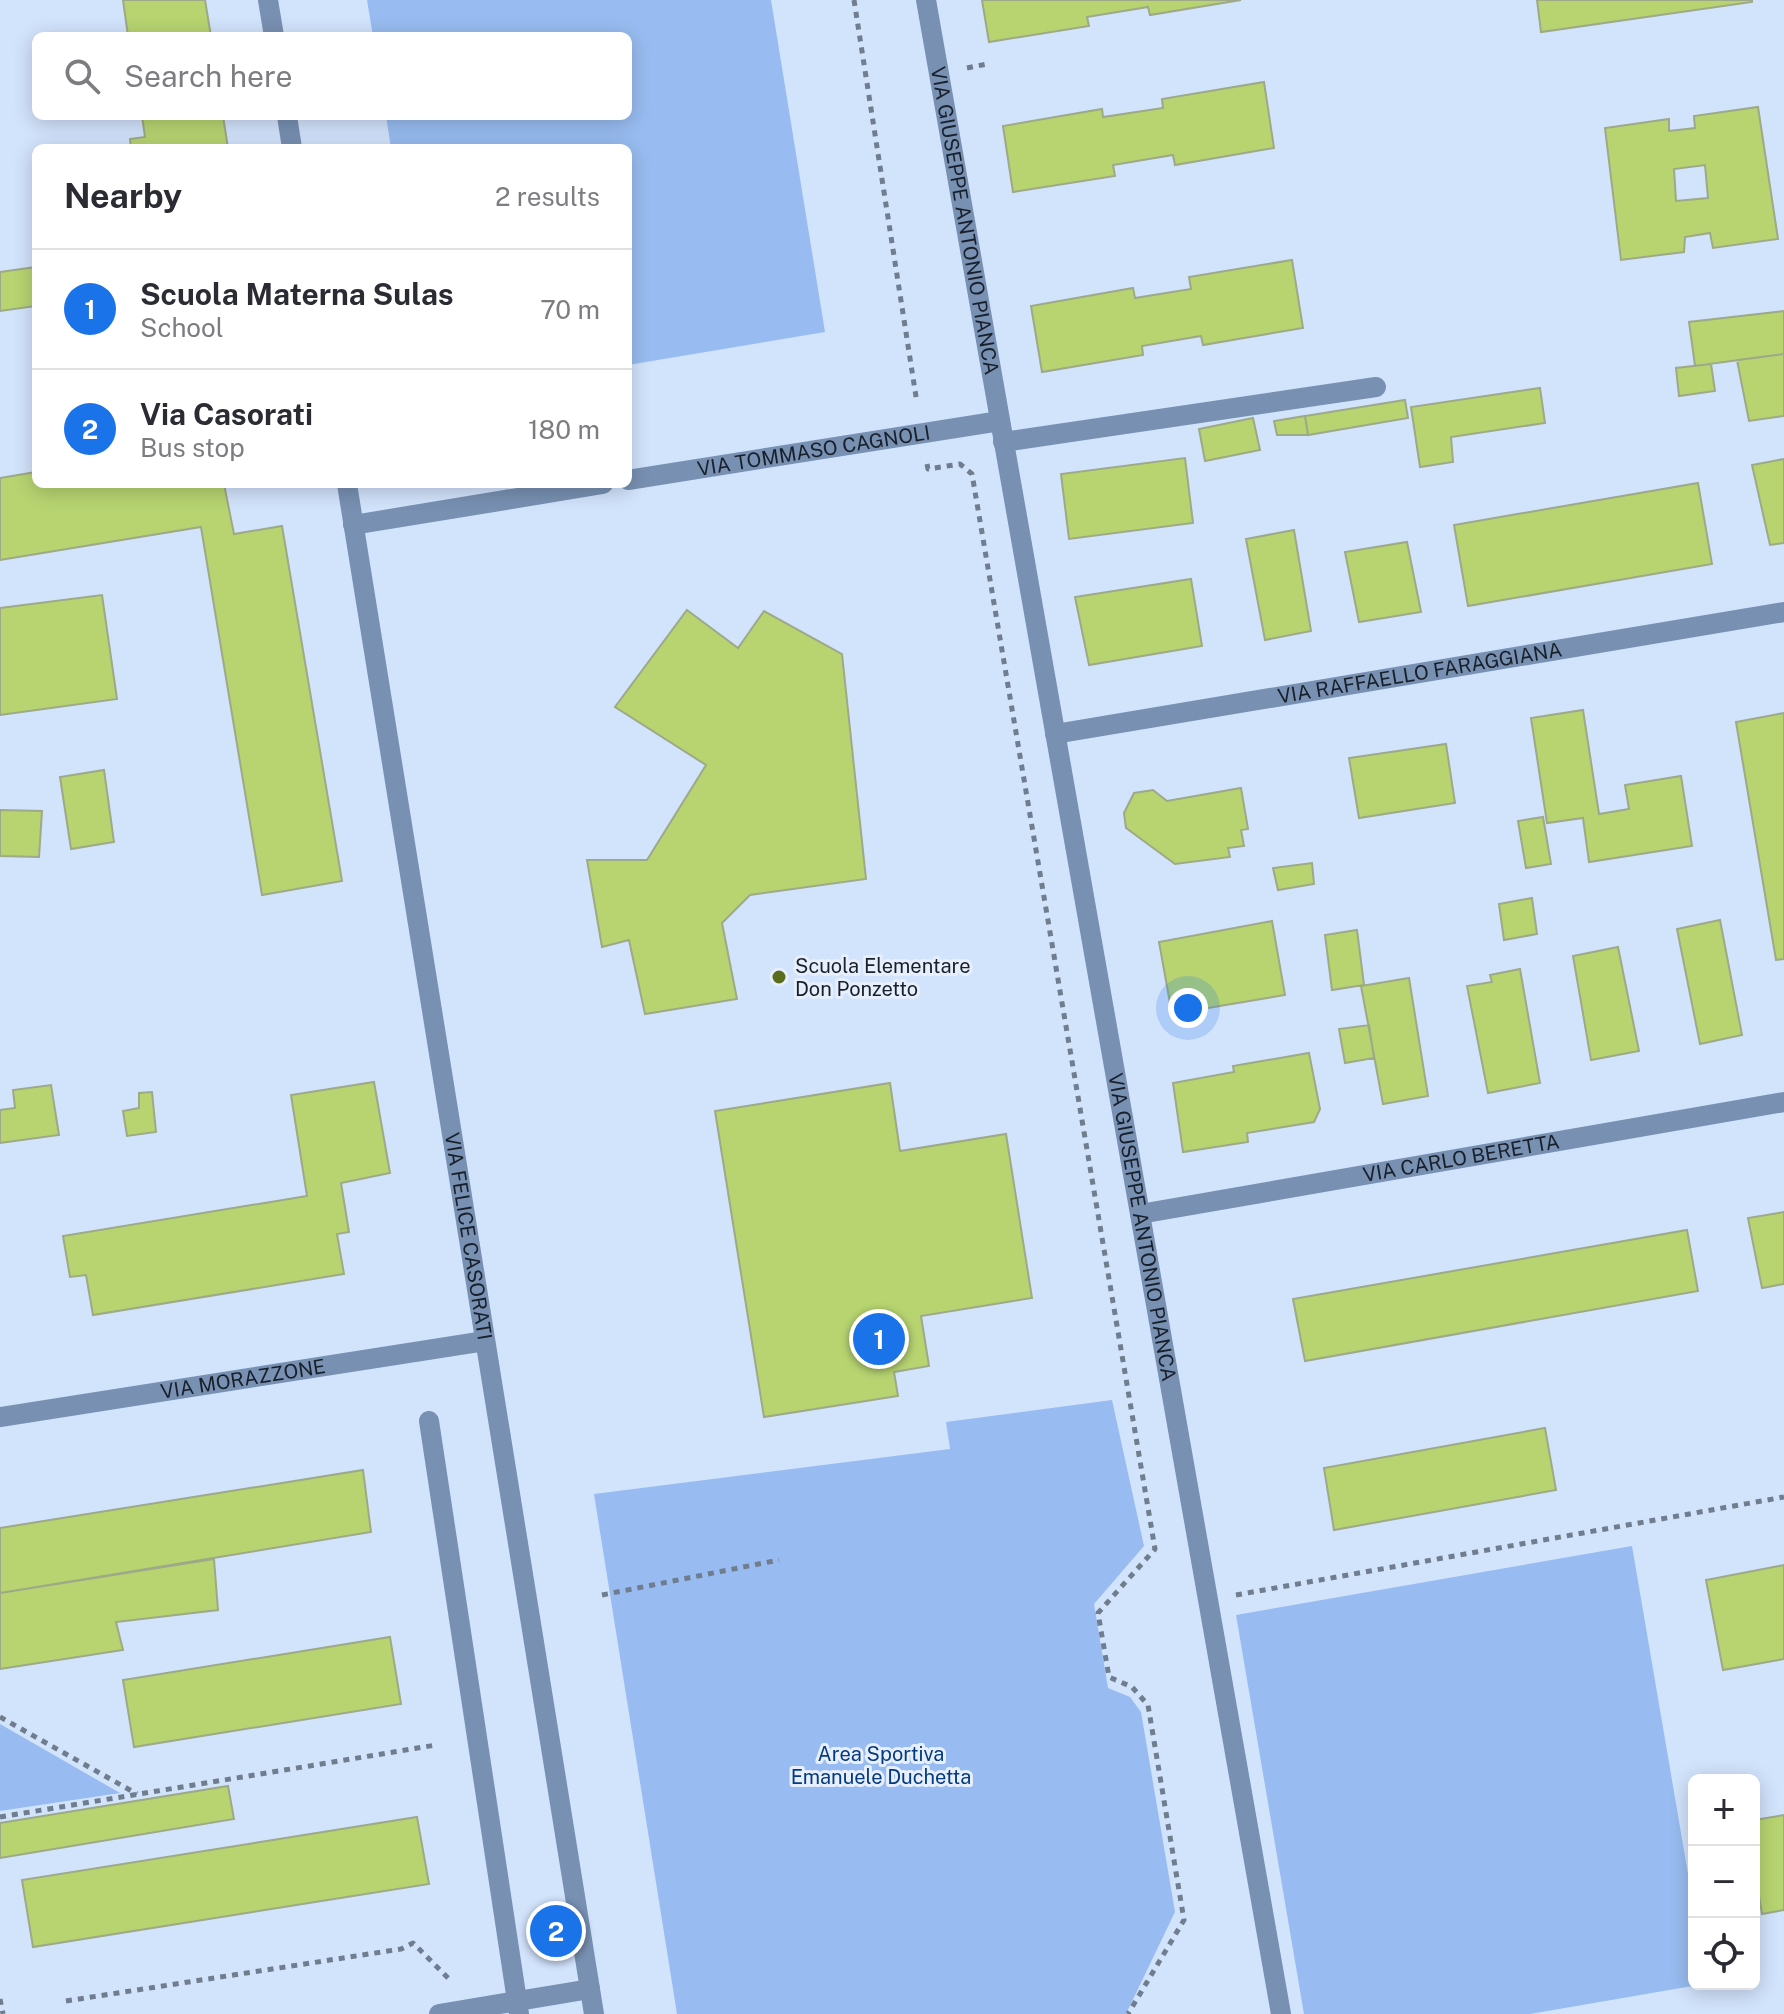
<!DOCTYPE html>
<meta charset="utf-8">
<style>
:root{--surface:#fff;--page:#f2f2f3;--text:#2b2b33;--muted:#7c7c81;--line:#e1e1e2;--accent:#1a73e8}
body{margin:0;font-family:"Public Sans",sans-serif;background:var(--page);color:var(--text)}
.controls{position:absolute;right:24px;bottom:24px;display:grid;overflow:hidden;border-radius:12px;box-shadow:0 4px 20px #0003}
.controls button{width:72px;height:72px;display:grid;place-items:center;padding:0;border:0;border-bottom:2px solid var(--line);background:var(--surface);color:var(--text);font:40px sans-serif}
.you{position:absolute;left:1188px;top:1008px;width:28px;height:28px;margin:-20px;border:6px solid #fff;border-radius:50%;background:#1a73e8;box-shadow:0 0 0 12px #1a73e833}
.badge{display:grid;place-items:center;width:52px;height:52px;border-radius:50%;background:var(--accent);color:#fff;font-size:26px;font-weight:700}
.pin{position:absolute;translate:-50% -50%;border:4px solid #fff;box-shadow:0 2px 8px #0006}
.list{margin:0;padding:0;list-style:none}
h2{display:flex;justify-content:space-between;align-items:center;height:104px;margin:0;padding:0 32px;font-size:34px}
h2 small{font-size:26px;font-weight:400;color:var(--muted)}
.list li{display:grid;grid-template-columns:52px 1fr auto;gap:24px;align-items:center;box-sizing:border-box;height:120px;padding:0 32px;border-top:2px solid var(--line)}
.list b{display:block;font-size:30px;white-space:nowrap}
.list p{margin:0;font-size:26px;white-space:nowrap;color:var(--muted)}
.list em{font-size:26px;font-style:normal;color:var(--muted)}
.icon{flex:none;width:44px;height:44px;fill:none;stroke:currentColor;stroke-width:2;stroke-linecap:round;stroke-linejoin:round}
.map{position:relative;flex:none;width:1784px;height:2014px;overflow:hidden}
.search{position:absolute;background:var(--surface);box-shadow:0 4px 20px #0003;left:32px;top:32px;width:600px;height:88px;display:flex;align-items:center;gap:20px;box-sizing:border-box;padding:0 28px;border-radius:12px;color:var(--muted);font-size:30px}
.panel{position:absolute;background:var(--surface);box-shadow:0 4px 20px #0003;left:32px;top:144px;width:600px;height:344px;border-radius:12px}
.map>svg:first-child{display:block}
.green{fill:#98bcf1}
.building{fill:#b7d471;stroke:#9da987;stroke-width:2;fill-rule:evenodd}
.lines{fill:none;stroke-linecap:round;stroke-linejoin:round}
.path{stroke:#707d8e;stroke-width:5;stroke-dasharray:6 6;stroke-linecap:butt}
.lane{stroke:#7890b2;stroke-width:20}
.street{stroke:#7890b2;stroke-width:20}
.poi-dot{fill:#596e1d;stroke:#e7effc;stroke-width:3}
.labels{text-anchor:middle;stroke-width:6;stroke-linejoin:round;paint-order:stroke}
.street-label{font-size:20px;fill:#18202b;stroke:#e7effc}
.poi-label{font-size:20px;fill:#18202b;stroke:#e7effc;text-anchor:start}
.park-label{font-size:20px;fill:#043a7f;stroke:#e7effc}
</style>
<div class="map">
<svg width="1784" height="2014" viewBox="0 0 1784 2014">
<rect width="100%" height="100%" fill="#d2e3fc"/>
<path class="green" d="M 367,0 L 771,0 L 825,332 L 628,365 L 628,148 L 391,148 L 386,116 L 628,116 L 628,36 L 373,36 Z
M 1112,1400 L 1144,1546 L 1094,1604 L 1108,1688 L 1130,1697 L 1141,1712 L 1175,1912 L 1126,2014 L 677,2014 L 594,1494 L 950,1449 L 946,1422 Z
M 1632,1546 L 1694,1909 L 1694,1984 L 1704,1984 L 1530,2014 L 1304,2014 L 1236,1615 Z
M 0,1724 L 120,1793 L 0,1811 Z"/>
<path class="building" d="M 123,0 L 205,0 L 211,36 L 128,36 Z
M 982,0 L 1241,0 L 1150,15 L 1148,7 L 1087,17 L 1089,26 L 989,42 Z
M 1537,0 L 1752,0 L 1752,2 L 1541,32 Z
M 1264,82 L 1274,148 L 1175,165 L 1173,155 L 1113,165 L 1115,176 L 1013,192 L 1003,126 L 1102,109 L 1103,117 L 1163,108 L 1162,99 Z
M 1758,107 L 1778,239 L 1713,248 L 1710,233 L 1685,237 L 1684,252 L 1621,260 L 1605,128 L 1669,119 L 1669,131 L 1695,128 L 1694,116 ZM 1705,165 L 1708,198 L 1676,201 L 1674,169 Z
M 142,116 L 223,116 L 228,148 L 131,148 L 130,139 L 145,137 Z
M 1292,260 L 1303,328 L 1203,345 L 1201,336 L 1142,346 L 1143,355 L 1042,372 L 1031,306 L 1133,288 L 1135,298 L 1191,289 L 1189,277 Z
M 36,267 L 36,306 L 0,311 L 0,272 Z
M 1784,311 L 1784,354 L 1695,366 L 1689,322 Z
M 1784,354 L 1784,416 L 1749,421 L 1737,360 Z
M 1711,364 L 1715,391 L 1679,396 L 1676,368 Z
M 1540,388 L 1545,423 L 1451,437 L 1453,462 L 1420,467 L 1411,407 Z
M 1405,400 L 1408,418 L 1308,435 L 1305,416 Z
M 1305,416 L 1308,435 L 1277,435 L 1274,421 Z
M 1253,418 L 1260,450 L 1205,461 L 1199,429 Z
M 1185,458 L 1193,523 L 1069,539 L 1061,474 Z
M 1784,459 L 1784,543 L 1770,545 L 1752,465 Z
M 36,472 L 36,484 L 224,484 L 234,534 L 282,526 L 342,881 L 262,895 L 201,527 L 0,560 L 0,478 Z
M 1698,483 L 1712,564 L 1468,606 L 1454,525 Z
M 1294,530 L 1311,631 L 1265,640 L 1246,539 Z
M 1407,542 L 1421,612 L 1359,622 L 1345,552 Z
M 1191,579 L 1202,646 L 1089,665 L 1075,597 Z
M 102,595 L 117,699 L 0,715 L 0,608 Z
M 687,610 L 738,648 L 764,611 L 842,654 L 866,879 L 750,895 L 722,923 L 737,999 L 645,1014 L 629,940 L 602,947 L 587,860 L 647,860 L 706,765 L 615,707 Z
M 1583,710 L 1599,814 L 1629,809 L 1625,785 L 1681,776 L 1692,846 L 1589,862 L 1583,818 L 1547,823 L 1531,718 Z
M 1784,713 L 1784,959 L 1776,960 L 1736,722 Z
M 1446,744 L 1455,803 L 1359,818 L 1349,758 Z
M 104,770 L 114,842 L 71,849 L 60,777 Z
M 1241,788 L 1248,829 L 1241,830 L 1244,846 L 1228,848 L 1230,857 L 1175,864 L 1126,828 L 1124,813 L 1134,793 L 1153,790 L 1167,801 Z
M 0,810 L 42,811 L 39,857 L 0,856 Z
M 1543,817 L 1551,864 L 1526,868 L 1518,821 Z
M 1312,863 L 1314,884 L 1278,890 L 1273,868 Z
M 1532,898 L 1537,934 L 1504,940 L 1499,904 Z
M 1720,920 L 1742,1035 L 1700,1044 L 1677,929 Z
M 1272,921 L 1285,995 L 1172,1014 L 1159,942 Z
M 1357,930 L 1364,985 L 1332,990 L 1325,935 Z
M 1618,947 L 1639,1051 L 1591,1060 L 1573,956 Z
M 1520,969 L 1540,1083 L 1488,1093 L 1467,986 L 1492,982 L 1490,975 Z
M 1409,978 L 1428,1096 L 1383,1104 L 1361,986 Z
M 1369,1025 L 1374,1058 L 1345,1063 L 1339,1029 Z
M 1309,1053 L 1320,1109 L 1314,1122 L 1247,1133 L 1248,1142 L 1183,1152 L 1173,1083 L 1234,1072 L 1233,1066 Z
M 374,1082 L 390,1173 L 341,1183 L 349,1232 L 337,1234 L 344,1274 L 93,1315 L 86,1275 L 70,1277 L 63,1236 L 307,1196 L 291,1095 Z
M 890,1083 L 900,1151 L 1006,1134 L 1032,1298 L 921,1316 L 929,1366 L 894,1372 L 898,1396 L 764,1417 L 715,1111 Z
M 51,1085 L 59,1135 L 0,1143 L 0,1110 L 15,1108 L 13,1090 Z
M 152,1092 L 156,1132 L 127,1136 L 123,1111 L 139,1108 L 139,1093 Z
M 1784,1212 L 1784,1284 L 1762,1288 L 1748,1218 Z
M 1687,1230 L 1698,1291 L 1305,1361 L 1293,1299 Z
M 1545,1428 L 1556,1490 L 1334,1530 L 1324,1468 Z
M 363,1470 L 371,1532 L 0,1593 L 0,1528 Z
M 214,1559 L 218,1610 L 116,1622 L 123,1650 L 0,1669 L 0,1593 Z
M 1784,1565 L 1784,1659 L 1723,1670 L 1706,1580 Z
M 390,1637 L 401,1704 L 134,1747 L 123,1680 Z
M 228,1786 L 234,1819 L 0,1858 L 0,1823 Z
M 1784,1815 L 1784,1910 L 1762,1914 L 1754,1867 L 1754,1820 Z
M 417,1817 L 429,1884 L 33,1947 L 22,1880 Z"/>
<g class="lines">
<path class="path" d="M 854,0 L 917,403
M 967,68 L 987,64
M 927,464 L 928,469 L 960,464 L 972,474 L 1155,1549 L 1098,1613 L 1109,1677 L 1132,1687 L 1148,1705 L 1184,1920 L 1128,2014
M 602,1595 L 779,1560
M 1236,1595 L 1784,1497
M 0,1717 L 137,1794
M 0,1817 L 436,1745
M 0,1999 L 3,2014
M 66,2001 L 401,1949 L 413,1943 L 451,1981"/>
<path class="lane" d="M 429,1421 L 519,2014
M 439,2014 L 590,1989"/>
<g class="street">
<path d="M 268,0 L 274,36"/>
<path id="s1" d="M 926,0 L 1281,2014"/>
<path d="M 287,116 L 292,148"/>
<path d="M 1003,442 L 1376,387"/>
<path id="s2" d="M 628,480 L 1000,421"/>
<path id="s3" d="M 347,484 L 594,2014"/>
<path d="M 353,525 L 603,484"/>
<path id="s4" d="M 1055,734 L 1784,612"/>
<path id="s5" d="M 1140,1214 L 1784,1102"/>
<path id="s6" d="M 0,1417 L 485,1341"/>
</g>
</g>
<circle class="poi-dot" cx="779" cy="977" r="8"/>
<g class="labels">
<g class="street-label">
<text dy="7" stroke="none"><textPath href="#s1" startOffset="224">VIA GIUSEPPE ANTONIO PIANCA</textPath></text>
<text dy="7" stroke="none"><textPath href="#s2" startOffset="188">VIA TOMMASO CAGNOLI</textPath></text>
<text dy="7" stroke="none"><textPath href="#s4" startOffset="370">VIA RAFFAELLO FARAGGIANA</textPath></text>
<text dy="7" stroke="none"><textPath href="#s5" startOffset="326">VIA CARLO BERETTA</textPath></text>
<text dy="7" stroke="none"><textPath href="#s1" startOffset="1246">VIA GIUSEPPE ANTONIO PIANCA</textPath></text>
<text dy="7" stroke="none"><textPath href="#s3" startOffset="762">VIA FELICE CASORATI</textPath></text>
<text dy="7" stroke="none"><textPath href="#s6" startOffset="246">VIA MORAZZONE</textPath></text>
</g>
<g class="poi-label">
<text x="795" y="973">Scuola Elementare<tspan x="795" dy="23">Don Ponzetto</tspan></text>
</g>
<g class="park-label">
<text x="881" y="1761">Area Sportiva<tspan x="881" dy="23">Emanuele Duchetta</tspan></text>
</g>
</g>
</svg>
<div class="controls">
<button>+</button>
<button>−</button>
<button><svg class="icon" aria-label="locate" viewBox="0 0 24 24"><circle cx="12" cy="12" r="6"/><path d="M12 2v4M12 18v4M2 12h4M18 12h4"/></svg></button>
</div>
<div class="you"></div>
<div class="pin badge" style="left:879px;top:1339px">1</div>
<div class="pin badge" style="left:556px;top:1931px">2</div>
<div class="search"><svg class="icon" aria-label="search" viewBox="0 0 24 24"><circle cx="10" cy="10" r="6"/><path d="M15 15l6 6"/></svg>Search here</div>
<section class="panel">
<h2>Nearby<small>2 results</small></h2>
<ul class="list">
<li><span class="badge">1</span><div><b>Scuola Materna Sulas</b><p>School</p></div><em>70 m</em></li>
<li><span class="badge">2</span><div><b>Via Casorati</b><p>Bus stop</p></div><em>180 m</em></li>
</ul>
</section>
</div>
